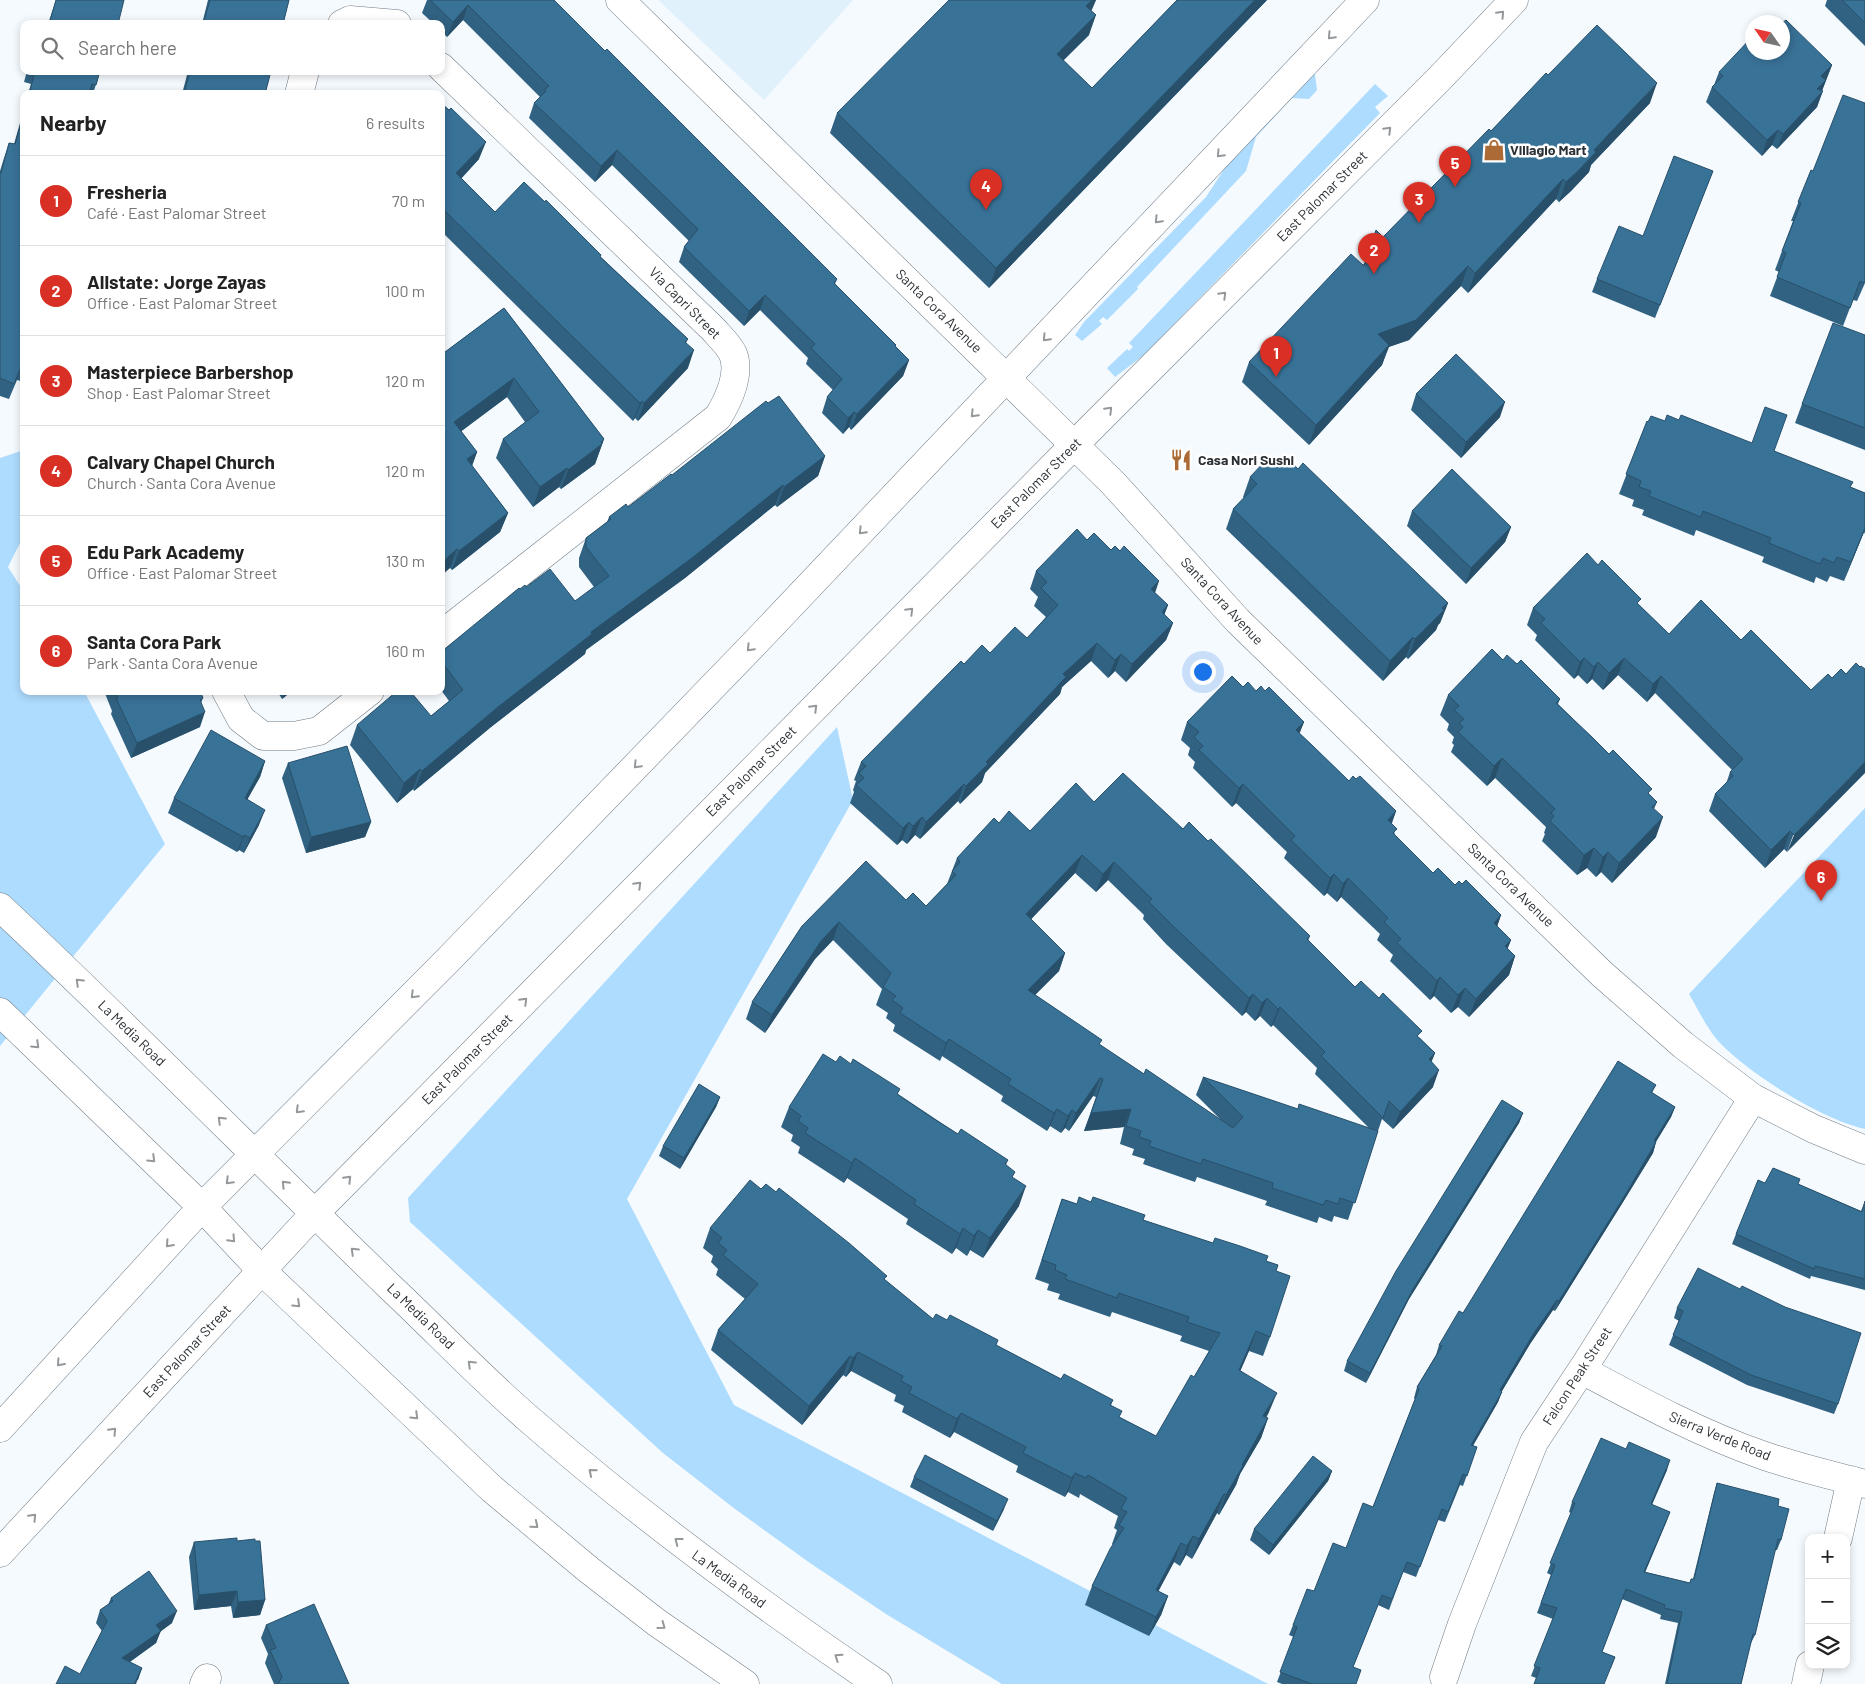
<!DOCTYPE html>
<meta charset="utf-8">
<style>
:root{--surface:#fff;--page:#f6f6f6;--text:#222;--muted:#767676;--line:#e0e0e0;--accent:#d93025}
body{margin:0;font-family:Barlow,sans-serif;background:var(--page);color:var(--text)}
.controls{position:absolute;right:15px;bottom:15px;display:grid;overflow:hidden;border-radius:10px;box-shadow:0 2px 8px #0003}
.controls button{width:45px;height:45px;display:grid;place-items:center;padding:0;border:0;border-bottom:1px solid var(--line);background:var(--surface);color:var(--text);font:25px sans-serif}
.compass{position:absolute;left:1745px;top:15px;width:45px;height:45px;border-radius:50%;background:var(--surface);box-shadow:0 2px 8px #0003;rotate:304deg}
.you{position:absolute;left:1202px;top:671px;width:18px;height:18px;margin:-12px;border:4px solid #fff;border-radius:50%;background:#1a73e8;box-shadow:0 0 0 8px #1a73e833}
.badge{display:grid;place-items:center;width:32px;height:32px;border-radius:50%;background:var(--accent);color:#fff;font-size:16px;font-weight:700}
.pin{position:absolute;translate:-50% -41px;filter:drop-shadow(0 1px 2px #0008)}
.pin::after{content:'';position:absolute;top:26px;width:18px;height:15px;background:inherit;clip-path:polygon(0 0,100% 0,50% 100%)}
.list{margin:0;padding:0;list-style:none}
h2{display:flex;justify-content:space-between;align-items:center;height:65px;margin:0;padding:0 20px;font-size:21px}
h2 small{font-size:16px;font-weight:400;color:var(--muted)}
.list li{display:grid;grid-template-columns:32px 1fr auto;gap:15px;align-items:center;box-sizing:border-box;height:90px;padding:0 20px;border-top:1px solid var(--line)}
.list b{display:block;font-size:19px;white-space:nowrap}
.list p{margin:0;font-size:16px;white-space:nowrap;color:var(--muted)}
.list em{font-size:16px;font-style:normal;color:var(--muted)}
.icon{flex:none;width:28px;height:28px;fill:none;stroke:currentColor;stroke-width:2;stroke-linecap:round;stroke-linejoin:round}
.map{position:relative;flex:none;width:1865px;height:1684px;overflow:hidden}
.search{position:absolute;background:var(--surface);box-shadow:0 2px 8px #0003;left:20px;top:20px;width:425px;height:55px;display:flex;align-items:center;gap:12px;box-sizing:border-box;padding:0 18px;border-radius:10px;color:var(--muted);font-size:19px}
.panel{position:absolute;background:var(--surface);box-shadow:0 2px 8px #0003;left:20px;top:90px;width:425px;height:605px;border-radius:10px}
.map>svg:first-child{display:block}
.built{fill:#e1f1fc}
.green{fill:#aedcfe}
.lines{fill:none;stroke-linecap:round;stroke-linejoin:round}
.minor-casing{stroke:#707b84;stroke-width:29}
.major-casing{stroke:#707b84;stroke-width:29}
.minor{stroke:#fff;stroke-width:28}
.major{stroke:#fff;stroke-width:28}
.wall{fill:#316282;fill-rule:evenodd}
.shaded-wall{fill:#28506a}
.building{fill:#397297;stroke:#28506a}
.oneway{stroke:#95989a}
.labels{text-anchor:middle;stroke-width:5;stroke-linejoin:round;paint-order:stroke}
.poi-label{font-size:14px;font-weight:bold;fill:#2b3034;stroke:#fff;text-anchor:start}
.street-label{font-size:14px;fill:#2b3034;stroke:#fff}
</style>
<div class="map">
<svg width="1865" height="1684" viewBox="0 0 1865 1684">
<rect width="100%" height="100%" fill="#f5fafe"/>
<path class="built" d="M 658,0 L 853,0 L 764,100 Z"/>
<path class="green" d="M 1314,67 L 1317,90 L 1309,99 L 1292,98 L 1256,137 L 1246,171 L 1137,287 L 1138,289 L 1107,320 L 1103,317 L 1099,321 L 1102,324 L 1082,341 L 1075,335 L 1084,322 L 1206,197 L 1232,157 Z
M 1375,84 L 1388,96 L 1375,107 L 1380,113 L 1144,355 L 1115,377 L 1107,368 L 1127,349 L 1129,351 L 1133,347 L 1129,343 Z
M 24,450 L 24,535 L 8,567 L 24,592 L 24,691 L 84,691 L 165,844 L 0,1046 L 0,458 Z
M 837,727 L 853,800 L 627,1199 L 734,1405 L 1268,1684 L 1002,1684 L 886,1614 L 810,1563 L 735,1509 L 663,1453 L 410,1222 L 408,1198 Z
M 1865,808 L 1865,1129 C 1823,1120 1749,1074 1719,1042 C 1707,1029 1698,1009 1689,994 Z"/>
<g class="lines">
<g class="minor-casing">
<path id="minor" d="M 620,0 L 1113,483 L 1238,621 L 1602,974 L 1683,1045 L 1753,1098 L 1814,1129 L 1865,1150
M 342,24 L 350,20 L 397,24
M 441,67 L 713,329 C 719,336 729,345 733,354 C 741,374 728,401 718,417 L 441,635
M 299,94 L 305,71
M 226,691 L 241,719 L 263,736 L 294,736 L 319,731 L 370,691
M 1582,1370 C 1640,1401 1699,1433 1762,1455 C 1796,1467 1830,1475 1865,1484
M 1838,1538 L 1851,1480
M 1444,1677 L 1462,1624 L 1534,1442 L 1587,1362 L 1753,1098
M 204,1684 L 207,1678
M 1806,1684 L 1810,1665"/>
</g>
<g class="major-casing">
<path id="major" d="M 0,907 C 132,1031 259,1160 389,1286 C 436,1330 481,1378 530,1420 C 640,1516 757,1602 878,1684
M 0,1012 L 202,1207 L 261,1270 L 492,1489 L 589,1570 L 656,1622 L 745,1684
M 0,1428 L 202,1207 L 448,960 L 754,644 L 1365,0
M 0,1553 L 314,1214 L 1090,429 L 1441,77 L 1514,0"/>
</g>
<use href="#minor" class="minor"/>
<use href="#major" class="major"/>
</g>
<path class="wall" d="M 56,0 L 118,24 L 48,24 Z
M 208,0 L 289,0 L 283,24 L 202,24 Z
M 427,0 L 554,0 L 605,51 L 837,279 L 835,284 L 909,360 L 903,376 L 851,430 L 849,427 L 843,434 L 822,413 L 827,397 L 833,390 L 806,364 L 808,358 L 760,310 L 744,326 L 679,262 L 684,247 L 689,241 L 612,165 L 595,182 L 529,118 L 534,103 L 540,97 L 463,20 L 447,37 L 441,31 L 441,24 L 434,24 L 422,13 Z
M 1096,0 L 1091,11 L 1089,35 L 1063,60 L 1092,88 L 1177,0 L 1267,0 L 989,288 L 830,133 L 837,113 Z
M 1827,0 L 1865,0 L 1865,46 L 1825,6 Z
M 1832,65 L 1822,91 L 1817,107 L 1777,149 L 1772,145 L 1762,156 L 1706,102 L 1712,87 L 1714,85 L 1719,72 Z
M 27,71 L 100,71 L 93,94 L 28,94 L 31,84 L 24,82 Z
M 188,71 L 271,71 L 265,94 L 182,94 Z
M 1548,75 L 1650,103 L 1591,165 L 1589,172 L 1571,191 L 1559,202 L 1556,199 L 1468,293 L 1461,286 L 1409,340 L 1388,347 L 1382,365 L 1309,445 L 1242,382 L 1249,362 L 1363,265 L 1383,237 Z
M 441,103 L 449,110 L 479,159 L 461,179 L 495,212 L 601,257 L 688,339 L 686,343 L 688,368 L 638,421 L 635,418 L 633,421 L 441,231 Z
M 24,109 L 24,382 L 17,380 L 9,399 L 0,396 L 0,171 L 4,158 L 9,143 L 14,144 Z
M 1811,170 L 1865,283 L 1857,301 L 1853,300 L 1843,326 L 1770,296 L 1779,272 L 1775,270 L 1793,221 L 1791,221 Z
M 1713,171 L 1655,318 L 1592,292 L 1597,279 Z
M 504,308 L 604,439 L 595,464 L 561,489 L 559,487 L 533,507 L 496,458 L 503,439 L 525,422 L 507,397 L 461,431 L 477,452 L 472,466 L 508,513 L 500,532 L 452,570 L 450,568 L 441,355 Z
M 1865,335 L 1865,450 L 1795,423 L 1802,404 Z
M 1416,394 L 1500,417 L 1461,458 L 1411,410 Z
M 1679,420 L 1774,451 L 1851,487 L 1865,493 L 1865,534 L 1864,532 L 1844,581 L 1830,576 L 1827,582 L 1816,577 L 1814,583 L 1762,562 L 1764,557 L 1696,530 L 1694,536 L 1642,515 L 1644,510 L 1632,506 L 1634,500 L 1619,494 L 1647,421 L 1648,422 L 1665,421 Z
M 825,456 L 818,476 L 777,507 L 775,505 L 685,578 L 586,650 L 585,654 L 491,727 L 414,791 L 413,789 L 397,803 L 350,745 L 357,725 L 431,716 L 449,701 L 441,690 L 441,652 L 520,589 L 526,587 L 575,601 L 594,587 L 579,567 L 579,558 L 586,538 L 607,522 L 609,517 L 628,507 L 672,475 Z
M 1274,467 L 1298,469 L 1448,603 L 1440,623 L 1438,625 L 1436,630 L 1408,659 L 1406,657 L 1383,681 L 1226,529 L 1233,509 L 1244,498 L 1243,497 L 1250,477 Z
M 1412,511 L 1511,527 L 1505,542 L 1466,584 L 1407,526 Z
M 1087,540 L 1155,593 L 1168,605 L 1164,615 L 1173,623 L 1166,640 L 1126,682 L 1115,671 L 1108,678 L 1091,661 L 1062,687 L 1060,694 L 985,773 L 982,782 L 960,804 L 958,801 L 920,839 L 915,835 L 907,844 L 902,840 L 897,845 L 850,803 L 854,792 L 853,790 L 856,781 L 854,780 L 861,762 L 964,664 L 1027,638 L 1046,617 L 1034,606 L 1038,597 L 1030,589 L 1036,571 Z
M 1598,565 L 1669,634 L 1741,640 L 1811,690 L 1832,678 L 1846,674 L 1856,663 L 1787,852 L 1784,849 L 1765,868 L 1709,811 L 1715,794 L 1726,784 L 1730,772 L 1732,770 L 1655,693 L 1647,702 L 1618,675 L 1603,690 L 1592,679 L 1587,684 L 1578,675 L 1574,679 L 1535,640 L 1537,635 L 1527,625 L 1533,608 Z
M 1503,660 L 1517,664 L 1560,699 L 1558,704 L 1657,802 L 1654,809 L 1656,837 L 1612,883 L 1601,872 L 1596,877 L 1587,868 L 1577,875 L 1542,841 L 1545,834 L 1544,833 L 1546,827 L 1495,778 L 1487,786 L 1451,752 L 1454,745 L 1452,743 L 1454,737 L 1447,730 L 1449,724 L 1440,715 L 1448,695 Z
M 104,691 L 200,691 L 203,698 L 201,703 L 200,727 L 131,758 L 111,714 L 112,711 Z
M 277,691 L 292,691 L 282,699 Z
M 1256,691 L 1265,691 L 1304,722 L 1299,733 L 1349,781 L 1356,779 L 1396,811 L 1392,823 L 1395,835 L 1433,873 L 1455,885 L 1462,884 L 1501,915 L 1497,926 L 1511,940 L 1507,949 L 1515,956 L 1509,975 L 1469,1017 L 1458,1007 L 1451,1013 L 1434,996 L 1430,1000 L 1390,961 L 1393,955 L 1377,940 L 1380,934 L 1341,897 L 1337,902 L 1327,893 L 1324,896 L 1284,858 L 1287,852 L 1236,803 L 1232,807 L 1193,768 L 1195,762 L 1188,755 L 1190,748 L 1181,740 L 1187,722 Z
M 265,761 L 260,777 L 247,800 L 259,825 L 244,853 L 239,850 L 237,852 L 168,813 L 174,798 Z
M 288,763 L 371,822 L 365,837 L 306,853 L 282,778 Z
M 1094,802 L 1183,829 L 1208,841 L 1310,936 L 1308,941 L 1355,987 L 1420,1038 L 1435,1053 L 1431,1062 L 1433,1087 L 1393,1129 L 1382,1119 L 1348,1220 L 1334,1216 L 1332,1222 L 1319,1217 L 1317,1223 L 1265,1205 L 1267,1201 L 1197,1177 L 1195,1182 L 1143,1164 L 1145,1159 L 1132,1155 L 1134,1149 L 1120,1144 L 1124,1127 L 1084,1131 L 1096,1097 L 1093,1096 L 1069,1131 L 1065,1128 L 1061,1133 L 1050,1126 L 1047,1131 L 1001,1101 L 1003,1096 L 942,1056 L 940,1061 L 893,1031 L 895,1025 L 886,1018 L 888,1013 L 876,1005 L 882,989 L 833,940 L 815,959 L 765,1033 L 746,1019 L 752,1002 L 802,926 L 906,900 L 926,906 L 947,884 L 957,858 L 999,823 L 1030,831 ZM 1075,873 L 1096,892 L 1108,880 L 1144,915 L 1143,919 L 1166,944 L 1242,1016 L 1246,1012 L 1255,1021 L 1260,1016 L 1271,1027 L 1273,1025 L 1317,1068 L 1315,1074 L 1369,1128 L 1297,1109 L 1203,1077 L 1196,1095 L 1223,1122 L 1144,1074 L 1100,1045 L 1035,995 L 1059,971 L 1065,953 L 1031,919 Z
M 836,1062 L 898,1094 L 958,1134 L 1008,1160 L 1006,1165 L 1013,1178 L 1019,1206 L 983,1258 L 970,1250 L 967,1256 L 956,1248 L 952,1254 L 906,1224 L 908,1219 L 847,1178 L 844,1183 L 798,1153 L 800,1147 L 791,1141 L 793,1135 L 781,1127 L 789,1107 Z
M 1656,1085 L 1652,1093 L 1675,1107 L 1671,1117 L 1656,1142 L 1653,1153 L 1623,1202 L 1555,1311 L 1553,1310 L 1530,1344 L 1502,1391 L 1498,1402 L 1473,1446 L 1477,1447 L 1463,1486 L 1460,1485 L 1445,1522 L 1438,1520 L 1416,1577 L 1403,1572 L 1389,1610 L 1378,1605 L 1353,1667 L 1356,1684 L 1282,1684 L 1277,1682 L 1294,1637 L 1289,1635 L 1293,1625 L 1314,1591 L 1346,1548 L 1373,1507 L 1415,1399 L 1414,1398 L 1417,1387 L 1436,1355 L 1439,1345 L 1463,1313 Z
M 720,1097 L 716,1107 L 680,1169 L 659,1156 L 663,1146 Z
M 1523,1113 L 1519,1123 L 1409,1299 L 1366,1383 L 1344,1371 L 1347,1361 Z
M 1798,1184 L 1861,1211 L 1865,1201 L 1865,1290 L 1811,1276 L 1810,1279 L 1732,1244 L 1736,1234 Z
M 761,1189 L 885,1280 L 933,1319 L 996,1345 L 1061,1379 L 1113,1400 L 1111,1405 L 1119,1417 L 1156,1436 L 1194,1377 L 1209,1351 L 1180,1341 L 1182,1336 L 1112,1312 L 1110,1317 L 1058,1299 L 1060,1294 L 1047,1290 L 1049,1284 L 1035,1279 L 1062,1199 L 1076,1204 L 1143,1220 L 1266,1261 L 1276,1271 L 1270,1337 L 1263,1356 L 1249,1351 L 1240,1371 L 1269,1412 L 1266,1418 L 1268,1418 L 1261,1438 L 1240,1474 L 1236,1485 L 1219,1515 L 1217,1513 L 1192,1559 L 1186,1555 L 1180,1566 L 1174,1562 L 1158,1591 L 1168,1596 L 1161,1615 L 1149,1636 L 1085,1605 L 1092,1586 L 1113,1545 L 1112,1544 L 1117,1530 L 1114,1528 L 1118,1516 L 1080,1494 L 1079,1498 L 1068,1492 L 1065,1497 L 1016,1472 L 1018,1466 L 954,1432 L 950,1438 L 902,1412 L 904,1406 L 894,1401 L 896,1395 L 851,1371 L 846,1377 L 843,1375 L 802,1425 L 711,1350 L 718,1330 L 745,1299 L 716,1275 L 718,1269 L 711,1262 L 713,1256 L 703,1248 L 710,1228 Z
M 1740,1289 L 1785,1307 L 1838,1404 L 1834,1414 L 1747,1385 L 1669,1345 L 1679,1321 L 1674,1318 L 1677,1308 Z
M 1667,1470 L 1652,1505 L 1670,1512 L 1645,1572 L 1689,1583 L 1693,1579 L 1714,1493 L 1717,1483 L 1778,1506 L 1781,1540 L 1777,1550 L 1775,1550 L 1755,1635 L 1750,1645 L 1741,1684 L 1665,1684 L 1678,1623 L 1660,1619 L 1661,1615 L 1622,1599 L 1602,1652 L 1615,1657 L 1611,1668 L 1536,1678 L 1531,1676 L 1553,1619 L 1537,1613 L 1551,1575 L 1547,1573 L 1571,1513 L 1569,1512 L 1572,1502 Z
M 1332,1471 L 1328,1481 L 1269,1555 L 1250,1540 L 1254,1529 Z
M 914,1477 L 1004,1509 L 993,1531 L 910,1487 Z
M 237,1541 L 255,1541 L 265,1600 L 260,1615 L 233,1618 L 231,1606 L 194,1610 L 189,1557 L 194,1542 Z
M 111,1598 L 172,1623 L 160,1631 L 156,1643 L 130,1662 L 142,1668 L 138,1680 L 80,1674 L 102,1631 L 96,1623 L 100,1610 L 108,1605 Z
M 266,1625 L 349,1684 L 274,1684 L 265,1663 L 268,1654 L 261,1638 Z"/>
<path class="shaded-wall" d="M 1092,0 L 1096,0 L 1090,14 L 1086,6 Z
M 1255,0 L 1267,0 L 989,288 L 996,268 Z
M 468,5 L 463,20 L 447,37 L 453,22 Z
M 1096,15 L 1089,35 L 1050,74 L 1057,54 Z
M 1832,65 L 1821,93 L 1823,91 L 1817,107 L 1777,149 L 1783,134 L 1821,76 Z
M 1657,83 L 1650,103 L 1591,165 L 1589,172 L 1571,191 L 1559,202 L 1566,182 L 1594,150 Z
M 1778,130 L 1772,145 L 1762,156 L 1767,140 Z
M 486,142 L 479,159 L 449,191 L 456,173 Z
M 617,150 L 612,165 L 595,182 L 601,166 Z
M 1563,179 L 1556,199 L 1468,293 L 1475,273 Z
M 1468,266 L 1461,286 L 1409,340 L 1389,347 L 1382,365 L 1309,445 L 1316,425 L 1378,334 Z
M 765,295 L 760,310 L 744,326 L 749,311 Z
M 694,350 L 688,368 L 638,421 L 644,403 Z
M 909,360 L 903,376 L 851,430 L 857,414 Z
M 514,378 L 507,397 L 447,442 L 454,422 Z
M 642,401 L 635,418 L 633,421 L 640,403 Z
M 1505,402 L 1500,417 L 1461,458 L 1466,442 Z
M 854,412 L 849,427 L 843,434 L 848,418 Z
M 604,439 L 595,464 L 561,489 L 568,470 Z
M 477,452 L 470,471 L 467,459 Z
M 825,456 L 818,476 L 777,507 L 784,487 Z
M 567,468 L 559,487 L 533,507 L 540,487 Z
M 783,485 L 775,505 L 685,578 L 586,650 L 585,654 L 491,727 L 414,791 L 422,771 L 498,707 L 591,632 Z
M 508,513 L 500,532 L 452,570 L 459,551 Z
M 1511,527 L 1505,542 L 1466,584 L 1471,568 Z
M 1865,528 L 1864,532 L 1844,581 L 1851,562 Z
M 457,549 L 450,568 L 441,576 L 441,563 Z
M 1159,581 L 1153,599 L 1151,589 Z
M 1448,603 L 1440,623 L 1438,625 L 1436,630 L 1408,659 L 1415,639 Z
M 1168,605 L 1161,623 L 1162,612 Z
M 1173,623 L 1166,640 L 1126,682 L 1132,664 Z
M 1413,637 L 1406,657 L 1383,681 L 1390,661 Z
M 1097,643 L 1091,661 L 1062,687 L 1060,694 L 985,773 L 982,782 L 960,804 L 966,786 L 986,762 L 1063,674 Z
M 1121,654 L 1115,671 L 1108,678 L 1115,660 Z
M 1584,658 L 1578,675 L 1574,679 L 1580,662 Z
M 1624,658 L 1618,675 L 1603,690 L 1609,673 Z
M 1598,662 L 1592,679 L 1587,684 L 1594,667 Z
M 1661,676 L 1655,693 L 1647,702 L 1653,684 Z
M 285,691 L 292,691 L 282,699 Z
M 205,712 L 200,727 L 131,758 L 137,743 Z
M 1304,722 L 1297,740 L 1296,730 Z
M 1502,758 L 1495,778 L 1487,786 L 1494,766 Z
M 265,761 L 260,777 L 239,814 L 245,798 Z
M 1865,762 L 1865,773 L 1787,852 L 1794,835 Z
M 420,769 L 413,789 L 397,803 L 404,783 Z
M 964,784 L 958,801 L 920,839 L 926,822 Z
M 1243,784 L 1236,803 L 1232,807 L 1239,788 Z
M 265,810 L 259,825 L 244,853 L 250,838 Z
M 1396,811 L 1389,830 L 1388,820 Z
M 922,817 L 915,835 L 907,844 L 913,826 Z
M 1663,817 L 1656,837 L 1612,883 L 1619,863 Z
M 371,822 L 365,837 L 306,853 L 311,837 Z
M 909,822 L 902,840 L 897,845 L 903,828 Z
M 1790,831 L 1784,849 L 1765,868 L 1771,850 Z
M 244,835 L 239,850 L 237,852 L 243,837 Z
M 1594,848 L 1587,868 L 1577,875 L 1584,855 Z
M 1608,852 L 1601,872 L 1596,877 L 1603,857 Z
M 1082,855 L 1075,873 L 1019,932 L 1026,914 Z
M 1114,862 L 1108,880 L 1096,892 L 1103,874 Z
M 1334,874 L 1327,893 L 1324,896 L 1330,878 Z
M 1348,878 L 1341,897 L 1337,902 L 1343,884 Z
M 1501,915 L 1495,933 L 1494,923 Z
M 839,922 L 833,940 L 815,959 L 765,1033 L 772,1015 L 821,941 Z
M 1511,940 L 1504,958 L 1505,946 Z
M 1065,953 L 1059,971 L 1022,1008 L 1028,990 Z
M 1515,956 L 1509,975 L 1469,1017 L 1476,999 Z
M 1440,977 L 1434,996 L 1430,1000 L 1437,981 Z
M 1465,988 L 1458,1007 L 1451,1013 L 1458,995 Z
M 1253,994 L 1246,1012 L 1242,1016 L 1249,998 Z
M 1267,998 L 1260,1016 L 1255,1021 L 1262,1003 Z
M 1280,1007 L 1273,1025 L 1271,1027 L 1278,1009 Z
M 949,1039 L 942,1056 L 940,1061 L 946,1043 Z
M 1435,1053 L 1428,1071 L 1429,1059 Z
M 1439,1070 L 1433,1087 L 1393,1129 L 1400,1112 Z
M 1100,1078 L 1093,1096 L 1069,1131 L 1076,1113 Z
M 720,1097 L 716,1107 L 680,1169 L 684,1158 Z
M 1675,1107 L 1671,1117 L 1650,1151 L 1654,1141 Z
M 1057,1109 L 1050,1126 L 1047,1131 L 1054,1113 Z
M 1131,1109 L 1124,1127 L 1084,1131 L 1091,1113 Z
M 1072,1110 L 1065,1128 L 1061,1133 L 1068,1116 Z
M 1523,1113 L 1519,1123 L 1409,1299 L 1366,1383 L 1370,1373 L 1413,1289 Z
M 1656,1142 L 1653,1153 L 1623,1202 L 1555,1311 L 1559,1301 Z
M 855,1158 L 847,1178 L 844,1183 L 852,1163 Z
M 1026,1186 L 1019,1206 L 983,1258 L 990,1238 Z
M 963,1228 L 956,1248 L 952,1254 L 960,1234 Z
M 978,1230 L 970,1250 L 967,1256 L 974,1236 Z
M 1557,1300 L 1553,1310 L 1530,1344 L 1496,1401 L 1500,1390 L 1534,1333 Z
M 1256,1331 L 1249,1351 L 1232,1390 L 1239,1370 Z
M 858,1352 L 851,1371 L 846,1377 L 853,1358 Z
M 850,1356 L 843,1375 L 802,1425 L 809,1406 Z
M 1502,1392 L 1498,1402 L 1467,1455 L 1471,1445 Z
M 1277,1393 L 1269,1412 L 1256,1435 L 1263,1416 Z
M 961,1413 L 954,1432 L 950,1438 L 957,1419 Z
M 1268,1418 L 1261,1438 L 1240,1474 L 1236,1485 L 1219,1515 L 1226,1495 L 1242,1465 Z
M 1670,1460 L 1667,1470 L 1647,1515 L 1651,1504 Z
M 1332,1471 L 1328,1481 L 1269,1555 L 1273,1545 Z
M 1075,1473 L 1068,1492 L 1065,1497 L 1072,1478 Z
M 1224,1494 L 1217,1513 L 1192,1559 L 1199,1539 Z
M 1008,1499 L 1004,1509 L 993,1531 L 997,1521 Z
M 1670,1512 L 1666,1523 L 1641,1582 L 1644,1572 Z
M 1193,1536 L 1186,1555 L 1180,1566 L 1187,1546 Z
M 1181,1543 L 1174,1562 L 1149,1609 L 1156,1590 Z
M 237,1591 L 231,1606 L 194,1610 L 199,1595 Z
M 1168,1596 L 1161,1615 L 1149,1636 L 1156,1617 Z
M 265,1600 L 260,1615 L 233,1618 L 238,1602 Z
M 177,1611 L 172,1623 L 156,1635 L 161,1631 L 156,1643 L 118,1670 L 122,1658 L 156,1625 Z
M 142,1668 L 136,1684 L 134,1684 Z"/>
<path class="building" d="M 56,0 L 124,0 L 118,24 L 49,24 Z
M 210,0 L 289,0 L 283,24 L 203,24 Z
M 430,0 L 554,0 L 605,51 L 607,49 L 837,279 L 834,283 L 896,345 L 895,346 L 909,360 L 857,414 L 854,412 L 848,418 L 827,397 L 842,379 L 811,348 L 815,344 L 765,295 L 749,311 L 684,247 L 698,229 L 617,150 L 601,166 L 534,103 L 546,91 L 545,89 L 549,86 L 468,5 L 453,22 Z
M 949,0 L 1092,0 L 1086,6 L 1096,15 L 1057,54 L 1092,88 L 1177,0 L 1255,0 L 996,268 L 837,113 Z
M 1842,0 L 1865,0 L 1865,23 Z
M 1786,20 L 1832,65 L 1821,76 L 1826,80 L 1817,89 L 1823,91 L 1783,134 L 1778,130 L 1767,140 L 1712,87 L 1723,76 L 1719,72 L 1752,37 L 1752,52 L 1782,52 L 1782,23 Z
M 1597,25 L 1657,83 L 1594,150 L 1596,152 L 1578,171 L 1566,182 L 1563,179 L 1475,273 L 1468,266 L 1416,320 L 1378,334 L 1389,345 L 1316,425 L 1249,362 L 1351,254 L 1364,266 L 1376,230 L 1383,237 L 1489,129 L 1491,131 L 1546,73 L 1548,75 Z
M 35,71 L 100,71 L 96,85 L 92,84 L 89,94 L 29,94 Z
M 190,71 L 271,71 L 265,94 L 184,94 Z
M 1843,95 L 1865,103 L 1865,281 L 1864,283 L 1860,281 L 1850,308 L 1777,277 L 1786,253 L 1782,251 L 1801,203 L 1798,202 L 1811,170 L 1813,171 Z
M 441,103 L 449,110 L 451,108 L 486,142 L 456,173 L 495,212 L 524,182 L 545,202 L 546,200 L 601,255 L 600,257 L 688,339 L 685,342 L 694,350 L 644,403 L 642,401 L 640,403 L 441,207 Z
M 24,113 L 24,366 L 22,365 L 14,384 L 0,378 L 0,173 L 1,173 L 9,143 L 15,144 Z
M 1674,156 L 1713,171 L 1660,305 L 1597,279 L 1619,226 L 1643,236 Z
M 504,308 L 604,439 L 601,442 L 602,444 L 568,470 L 567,468 L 540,487 L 503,439 L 539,412 L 514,378 L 454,422 L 477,452 L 467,459 L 508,513 L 459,551 L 457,549 L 441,563 L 441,355 Z
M 1833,323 L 1865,335 L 1865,428 L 1802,404 Z
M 1456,354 L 1505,402 L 1466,442 L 1416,394 Z
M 779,396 L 825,456 L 784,487 L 783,485 L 692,558 L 591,632 L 592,634 L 498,707 L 422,771 L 420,769 L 404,783 L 357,725 L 397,691 L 410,691 L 431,716 L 463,690 L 441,661 L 441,652 L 519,588 L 520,589 L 525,585 L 526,587 L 550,569 L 575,601 L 609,576 L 586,547 L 586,538 L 611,519 L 609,517 L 626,504 L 628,507 L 671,474 L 672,475 L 766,401 L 768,403 Z
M 1765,407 L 1787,415 L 1774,451 L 1853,482 L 1850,487 L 1865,493 L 1865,528 L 1851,562 L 1837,557 L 1834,563 L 1823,558 L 1820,564 L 1769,543 L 1771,538 L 1703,511 L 1701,517 L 1649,496 L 1651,491 L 1639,487 L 1641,481 L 1626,474 L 1647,421 L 1648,422 L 1651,416 L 1665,421 L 1667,415 L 1679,420 L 1681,415 L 1752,443 Z
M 1285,455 L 1298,469 L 1303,463 L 1448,603 L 1442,608 L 1444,610 L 1415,639 L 1413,637 L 1390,661 L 1233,509 L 1257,484 L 1250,477 L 1267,459 L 1274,467 Z
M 1452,469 L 1511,527 L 1471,568 L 1412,511 Z
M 1077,529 L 1087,540 L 1094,533 L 1111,550 L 1115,546 L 1120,551 L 1124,546 L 1159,581 L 1151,589 L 1168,605 L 1162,612 L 1173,623 L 1132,664 L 1121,654 L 1115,660 L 1097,643 L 1063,674 L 1066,677 L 986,762 L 988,764 L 966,786 L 964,784 L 926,822 L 922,817 L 913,826 L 909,822 L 903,828 L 856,785 L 864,778 L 859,773 L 866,766 L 861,762 L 961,661 L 964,664 L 982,645 L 990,653 L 1015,627 L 1027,638 L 1058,605 L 1041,588 L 1047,582 L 1036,571 Z
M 1587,553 L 1598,565 L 1602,560 L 1641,599 L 1637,603 L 1669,634 L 1701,600 L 1741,640 L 1751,630 L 1811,690 L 1828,674 L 1832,678 L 1841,669 L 1846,674 L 1856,663 L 1860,667 L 1861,666 L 1865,669 L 1865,762 L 1794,835 L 1790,831 L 1771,850 L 1715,794 L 1733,776 L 1730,772 L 1743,759 L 1661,676 L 1653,684 L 1624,658 L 1609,673 L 1598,662 L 1594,667 L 1584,658 L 1580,662 L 1541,623 L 1545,619 L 1533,608 Z
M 1492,649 L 1503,660 L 1507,655 L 1517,664 L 1521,660 L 1560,699 L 1556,703 L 1592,737 L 1609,754 L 1613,750 L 1652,789 L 1648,793 L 1657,802 L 1652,807 L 1663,817 L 1619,863 L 1608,852 L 1603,857 L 1594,848 L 1584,855 L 1550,821 L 1554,816 L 1551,813 L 1555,809 L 1502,758 L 1494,766 L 1458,732 L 1463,727 L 1459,723 L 1464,719 L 1454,710 L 1459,706 L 1448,695 Z
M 1232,676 L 1243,687 L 1248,682 L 1256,691 L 1261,686 L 1265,691 L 1269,687 L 1304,722 L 1296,730 L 1313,746 L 1349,781 L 1353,776 L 1356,779 L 1360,776 L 1396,811 L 1388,820 L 1397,829 L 1393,833 L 1433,873 L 1438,868 L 1455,885 L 1459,881 L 1462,884 L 1466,880 L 1501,915 L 1494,923 L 1511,940 L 1505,946 L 1515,956 L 1476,999 L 1465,988 L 1458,995 L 1440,977 L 1437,981 L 1397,943 L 1401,939 L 1384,922 L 1388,918 L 1348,878 L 1343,884 L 1334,874 L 1330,878 L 1291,840 L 1295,836 L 1243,784 L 1239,788 L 1199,750 L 1203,746 L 1194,737 L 1199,732 L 1187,722 Z
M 115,691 L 200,691 L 203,698 L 200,700 L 205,712 L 137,743 L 116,698 L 118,698 Z
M 211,730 L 265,761 L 245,798 L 265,810 L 250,838 L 244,835 L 243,837 L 174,798 Z
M 347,746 L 371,822 L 311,837 L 288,763 Z
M 1123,773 L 1183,829 L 1189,822 L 1208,841 L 1211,839 L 1310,936 L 1307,939 L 1355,987 L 1361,981 L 1379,998 L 1383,993 L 1422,1031 L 1417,1036 L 1435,1053 L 1429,1059 L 1439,1070 L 1400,1112 L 1389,1101 L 1383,1118 L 1321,1056 L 1325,1052 L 1280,1007 L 1278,1009 L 1267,998 L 1262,1003 L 1253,994 L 1249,998 L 1173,926 L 1149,902 L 1152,899 L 1114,862 L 1103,874 L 1082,855 L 1026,914 L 1065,953 L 1028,990 L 1102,1040 L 1099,1044 L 1144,1074 L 1146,1069 L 1233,1128 L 1243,1117 L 1203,1077 L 1298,1109 L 1299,1104 L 1378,1131 L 1355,1203 L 1340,1198 L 1338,1204 L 1326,1200 L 1323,1205 L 1272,1188 L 1273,1183 L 1203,1159 L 1201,1164 L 1149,1146 L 1151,1141 L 1139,1137 L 1141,1131 L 1126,1126 L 1131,1109 L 1091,1113 L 1103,1079 L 1100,1078 L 1076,1113 L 1072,1110 L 1068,1116 L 1057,1109 L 1054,1113 L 1008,1084 L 1011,1079 L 949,1039 L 946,1043 L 900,1013 L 903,1008 L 892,1000 L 896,996 L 883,987 L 891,973 L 839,922 L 821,941 L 772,1015 L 752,1002 L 802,926 L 866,861 L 906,900 L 913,893 L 926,906 L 956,875 L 952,871 L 960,862 L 957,858 L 994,818 L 999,823 L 1009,811 L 1030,831 L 1076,783 L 1094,802 Z
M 823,1054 L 836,1062 L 840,1056 L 851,1064 L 853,1059 L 900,1089 L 897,1094 L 934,1119 L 958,1134 L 961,1129 L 1008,1160 L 1005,1164 L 1015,1172 L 1012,1177 L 1026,1186 L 990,1238 L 978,1230 L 974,1236 L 963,1228 L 960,1234 L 914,1204 L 916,1200 L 855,1158 L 852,1163 L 805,1133 L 808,1128 L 798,1121 L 801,1116 L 789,1107 Z
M 1618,1061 L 1656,1085 L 1651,1092 L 1675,1107 L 1654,1141 L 1656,1142 L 1627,1192 L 1559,1301 L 1557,1300 L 1534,1333 L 1500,1390 L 1502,1392 L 1471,1445 L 1477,1447 L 1467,1476 L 1463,1474 L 1448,1512 L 1442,1509 L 1420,1567 L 1407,1562 L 1392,1599 L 1382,1595 L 1353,1667 L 1361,1670 L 1356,1684 L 1312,1684 L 1280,1672 L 1297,1627 L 1293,1625 L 1307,1589 L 1314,1591 L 1333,1543 L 1346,1548 L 1363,1503 L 1373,1507 L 1419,1389 L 1417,1387 L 1442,1346 L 1439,1345 L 1459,1311 L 1463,1313 Z
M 699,1084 L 720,1097 L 684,1158 L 663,1146 Z
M 1502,1100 L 1523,1113 L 1413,1289 L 1370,1373 L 1347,1361 L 1396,1271 Z
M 1773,1168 L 1800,1179 L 1798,1184 L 1862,1212 L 1865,1201 L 1865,1279 L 1815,1266 L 1814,1269 L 1736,1234 L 1758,1180 L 1765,1183 Z
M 750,1180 L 761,1189 L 766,1184 L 776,1192 L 779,1188 L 849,1243 L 887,1276 L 884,1279 L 933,1319 L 936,1314 L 947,1320 L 950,1315 L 998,1340 L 996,1345 L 1061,1379 L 1064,1374 L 1113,1400 L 1110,1405 L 1122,1411 L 1119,1417 L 1156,1436 L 1191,1375 L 1194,1377 L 1220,1333 L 1187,1322 L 1189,1317 L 1119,1293 L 1117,1298 L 1065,1279 L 1067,1275 L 1055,1270 L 1056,1265 L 1042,1260 L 1062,1199 L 1077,1204 L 1079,1197 L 1091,1202 L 1093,1197 L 1145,1215 L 1143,1220 L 1213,1243 L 1215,1238 L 1240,1246 L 1268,1256 L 1266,1261 L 1278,1265 L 1276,1271 L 1290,1276 L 1270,1337 L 1256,1331 L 1239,1370 L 1277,1393 L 1263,1416 L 1268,1418 L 1242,1465 L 1243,1466 L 1226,1495 L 1224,1494 L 1199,1539 L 1193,1536 L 1187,1546 L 1181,1543 L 1156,1590 L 1168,1596 L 1156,1617 L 1092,1586 L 1110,1549 L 1124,1528 L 1119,1525 L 1127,1512 L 1121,1509 L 1127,1498 L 1088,1475 L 1086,1478 L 1075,1473 L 1072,1478 L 1023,1453 L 1026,1447 L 961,1413 L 957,1419 L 909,1393 L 912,1387 L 901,1381 L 903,1376 L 858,1352 L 853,1358 L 850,1356 L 809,1406 L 718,1330 L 758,1284 L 723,1255 L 727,1250 L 718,1243 L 722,1238 L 710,1228 Z
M 1698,1268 L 1740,1289 L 1742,1286 L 1785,1307 L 1861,1333 L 1838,1404 L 1751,1375 L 1673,1335 L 1683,1311 L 1677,1308 Z
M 1601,1438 L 1626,1449 L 1629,1442 L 1670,1460 L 1651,1504 L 1670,1512 L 1644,1572 L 1690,1583 L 1691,1579 L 1694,1579 L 1717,1483 L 1779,1499 L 1778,1506 L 1789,1509 L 1781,1540 L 1778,1539 L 1755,1635 L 1753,1634 L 1741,1684 L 1667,1684 L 1682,1612 L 1664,1608 L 1665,1605 L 1626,1589 L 1602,1652 L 1615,1657 L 1604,1684 L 1534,1684 L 1540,1668 L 1534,1666 L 1557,1608 L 1541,1603 L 1555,1565 L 1550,1563 L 1575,1503 L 1572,1502 Z
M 925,1455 L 1008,1499 L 997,1521 L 914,1477 Z
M 1313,1456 L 1332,1471 L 1273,1545 L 1254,1529 Z
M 237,1538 L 237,1541 L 255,1539 L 255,1541 L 260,1541 L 265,1600 L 238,1602 L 237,1591 L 199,1595 L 194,1542 Z
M 149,1571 L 177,1611 L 156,1625 L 161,1631 L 122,1658 L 142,1668 L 134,1684 L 56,1684 L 65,1666 L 80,1674 L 107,1621 L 100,1610 L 113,1601 L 111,1598 Z
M 314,1604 L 349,1684 L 278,1684 L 282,1677 L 270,1650 L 276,1648 L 266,1625 Z"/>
<defs><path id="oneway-chevron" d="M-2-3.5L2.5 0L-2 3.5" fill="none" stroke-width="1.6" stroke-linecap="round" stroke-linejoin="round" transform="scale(1.25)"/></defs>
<g class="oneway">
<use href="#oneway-chevron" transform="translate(1501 14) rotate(-47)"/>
<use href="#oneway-chevron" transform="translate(1331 36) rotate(133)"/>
<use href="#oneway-chevron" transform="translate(1388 130) rotate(-45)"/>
<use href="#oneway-chevron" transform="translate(1220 154) rotate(133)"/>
<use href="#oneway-chevron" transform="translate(1158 220) rotate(133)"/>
<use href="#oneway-chevron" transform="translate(1223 295) rotate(-45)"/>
<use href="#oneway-chevron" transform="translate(1046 338) rotate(133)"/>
<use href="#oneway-chevron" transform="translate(1109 410) rotate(-45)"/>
<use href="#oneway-chevron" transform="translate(974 414) rotate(134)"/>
<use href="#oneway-chevron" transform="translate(862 531) rotate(134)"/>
<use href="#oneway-chevron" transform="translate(910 611) rotate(-45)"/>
<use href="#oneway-chevron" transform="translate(750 648) rotate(134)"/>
<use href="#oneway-chevron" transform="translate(814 708) rotate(-45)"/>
<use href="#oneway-chevron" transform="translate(637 765) rotate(134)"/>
<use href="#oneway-chevron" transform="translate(638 885) rotate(-45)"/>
<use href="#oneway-chevron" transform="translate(79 982) rotate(-136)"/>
<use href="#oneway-chevron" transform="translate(414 995) rotate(135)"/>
<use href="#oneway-chevron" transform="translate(524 1001) rotate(-45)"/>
<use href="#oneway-chevron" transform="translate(36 1045) rotate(44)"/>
<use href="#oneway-chevron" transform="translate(299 1110) rotate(135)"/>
<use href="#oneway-chevron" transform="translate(221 1120) rotate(-136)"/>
<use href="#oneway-chevron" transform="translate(152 1159) rotate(44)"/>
<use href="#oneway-chevron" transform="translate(348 1179) rotate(-46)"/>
<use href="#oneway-chevron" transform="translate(229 1181) rotate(135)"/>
<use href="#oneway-chevron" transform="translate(285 1184) rotate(-134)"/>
<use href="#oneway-chevron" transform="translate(232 1239) rotate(47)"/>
<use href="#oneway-chevron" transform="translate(169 1244) rotate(132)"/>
<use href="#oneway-chevron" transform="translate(354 1251) rotate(-136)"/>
<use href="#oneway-chevron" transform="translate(297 1304) rotate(43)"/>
<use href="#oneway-chevron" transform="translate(60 1363) rotate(132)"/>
<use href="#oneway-chevron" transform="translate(471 1364) rotate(-136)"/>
<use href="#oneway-chevron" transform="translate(415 1416) rotate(44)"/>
<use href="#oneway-chevron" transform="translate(113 1431) rotate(-47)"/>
<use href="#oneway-chevron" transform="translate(592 1472) rotate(-140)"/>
<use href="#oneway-chevron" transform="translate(33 1517) rotate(-47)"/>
<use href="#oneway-chevron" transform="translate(535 1525) rotate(40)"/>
<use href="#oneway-chevron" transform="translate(678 1541) rotate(-142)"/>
<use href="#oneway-chevron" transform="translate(662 1626) rotate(36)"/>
<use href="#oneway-chevron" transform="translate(838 1657) rotate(-146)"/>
</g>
<defs>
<g id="shop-bare" transform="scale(1.725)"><path d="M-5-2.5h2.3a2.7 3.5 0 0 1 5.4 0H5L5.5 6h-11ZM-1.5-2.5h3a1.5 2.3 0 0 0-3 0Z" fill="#ac6b36" stroke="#fff" stroke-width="2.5" paint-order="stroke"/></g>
<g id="restaurant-bare" transform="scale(1.725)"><path d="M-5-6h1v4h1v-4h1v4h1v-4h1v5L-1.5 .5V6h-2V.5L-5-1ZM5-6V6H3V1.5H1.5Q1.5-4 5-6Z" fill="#ac6b36" stroke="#fff" stroke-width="2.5" paint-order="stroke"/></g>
</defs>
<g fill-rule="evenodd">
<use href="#shop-bare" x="1494" y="150"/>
<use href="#restaurant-bare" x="1181" y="460"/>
</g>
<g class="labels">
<g class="poi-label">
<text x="1510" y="155">Villagio Mart</text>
<text x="1198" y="465">Casa Nori Sushi</text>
</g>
<g class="street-label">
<text transform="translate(1322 196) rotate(-45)" y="5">East Palomar Street</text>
<text transform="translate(685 303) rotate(45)" y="5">Via Capri Street</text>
<text transform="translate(939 311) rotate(44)" y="5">Santa Cora Avenue</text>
<text transform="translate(1036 483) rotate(-45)" y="5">East Palomar Street</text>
<text transform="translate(1222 601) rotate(47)" y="5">Santa Cora Avenue</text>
<text transform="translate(751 771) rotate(-45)" y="5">East Palomar Street</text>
<text transform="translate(1511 885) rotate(44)" y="5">Santa Cora Avenue</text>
<text transform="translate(132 1033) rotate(44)" y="5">La Media Road</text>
<text transform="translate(467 1059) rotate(-45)" y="5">East Palomar Street</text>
<text transform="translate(421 1316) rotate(44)" y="5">La Media Road</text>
<text transform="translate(187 1351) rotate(-47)" y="5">East Palomar Street</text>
<text transform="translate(1577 1376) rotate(-57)" y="5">Falcon Peak Street</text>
<text transform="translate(1720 1436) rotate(22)" y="5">Sierra Verde Road</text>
<text transform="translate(729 1579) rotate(36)" y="5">La Media Road</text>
</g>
</g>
</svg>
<div class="controls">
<button>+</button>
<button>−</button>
<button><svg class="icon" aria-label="layers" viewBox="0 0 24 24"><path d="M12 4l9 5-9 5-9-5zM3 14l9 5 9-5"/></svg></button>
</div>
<svg class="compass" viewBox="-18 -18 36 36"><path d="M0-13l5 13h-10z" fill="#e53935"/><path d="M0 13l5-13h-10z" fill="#767676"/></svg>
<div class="you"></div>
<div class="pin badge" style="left:1276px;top:377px">1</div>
<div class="pin badge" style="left:1374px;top:274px">2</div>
<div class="pin badge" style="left:1419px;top:223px">3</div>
<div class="pin badge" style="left:986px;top:210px">4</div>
<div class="pin badge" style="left:1455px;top:187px">5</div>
<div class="pin badge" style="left:1821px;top:901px">6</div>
<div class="search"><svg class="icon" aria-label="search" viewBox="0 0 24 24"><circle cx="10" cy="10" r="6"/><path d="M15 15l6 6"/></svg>Search here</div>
<section class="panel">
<h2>Nearby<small>6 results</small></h2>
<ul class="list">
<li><span class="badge">1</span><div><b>Fresheria</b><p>Café · East Palomar Street</p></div><em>70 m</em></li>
<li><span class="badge">2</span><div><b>Allstate: Jorge Zayas</b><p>Office · East Palomar Street</p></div><em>100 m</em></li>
<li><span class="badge">3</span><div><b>Masterpiece Barbershop</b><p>Shop · East Palomar Street</p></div><em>120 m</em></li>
<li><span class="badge">4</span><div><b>Calvary Chapel Church</b><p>Church · Santa Cora Avenue</p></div><em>120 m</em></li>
<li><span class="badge">5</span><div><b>Edu Park Academy</b><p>Office · East Palomar Street</p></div><em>130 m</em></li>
<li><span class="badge">6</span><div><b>Santa Cora Park</b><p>Park · Santa Cora Avenue</p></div><em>160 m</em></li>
</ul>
</section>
</div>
